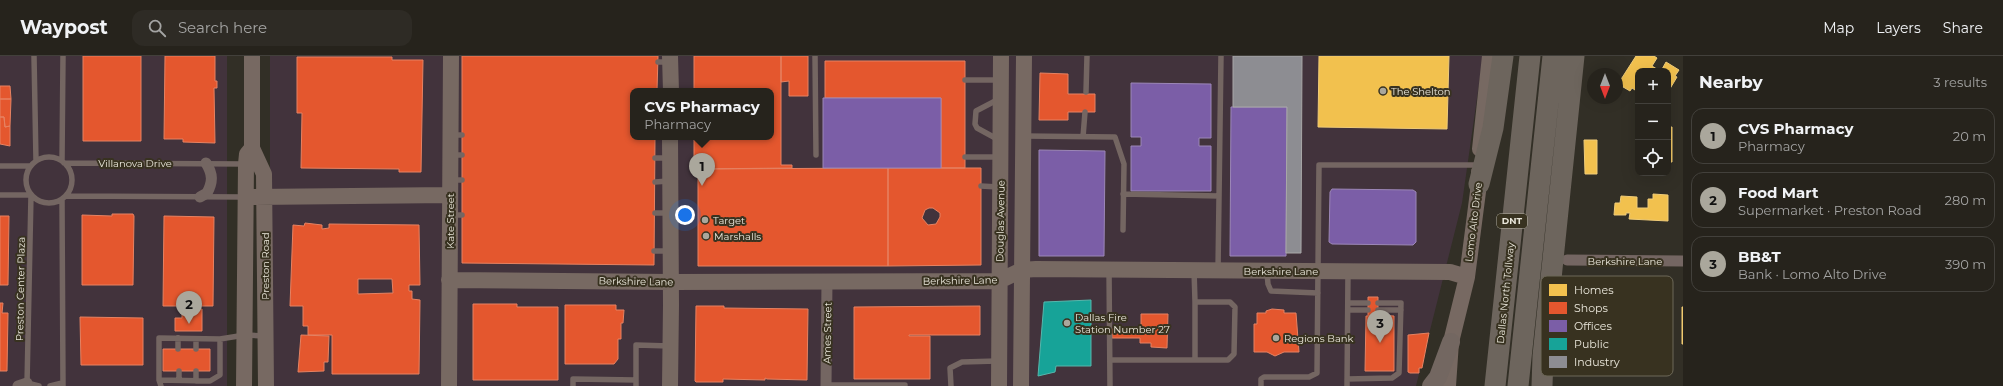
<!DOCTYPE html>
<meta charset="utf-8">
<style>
:root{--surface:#26231c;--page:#2e2b25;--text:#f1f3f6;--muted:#a4a4a3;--line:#42403b;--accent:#aaa79c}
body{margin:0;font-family:Montserrat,sans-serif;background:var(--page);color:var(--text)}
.controls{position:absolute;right:12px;top:12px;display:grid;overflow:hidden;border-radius:8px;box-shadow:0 4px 16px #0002}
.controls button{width:36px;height:36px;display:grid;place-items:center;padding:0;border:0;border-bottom:1px solid var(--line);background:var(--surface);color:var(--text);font:20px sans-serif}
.compass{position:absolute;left:1587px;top:12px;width:36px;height:36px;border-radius:50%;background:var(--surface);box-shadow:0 4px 16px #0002;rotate:180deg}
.you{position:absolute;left:685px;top:159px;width:14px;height:14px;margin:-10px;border:3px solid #fff;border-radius:50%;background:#1a73e8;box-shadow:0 0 0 6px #1a73e833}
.badge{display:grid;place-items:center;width:26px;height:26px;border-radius:50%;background:var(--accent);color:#111;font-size:13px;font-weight:700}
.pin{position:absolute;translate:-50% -33px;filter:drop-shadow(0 1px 2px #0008)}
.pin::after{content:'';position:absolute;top:21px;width:14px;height:12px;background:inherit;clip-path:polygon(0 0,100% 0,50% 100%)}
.popup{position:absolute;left:630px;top:32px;width:144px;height:52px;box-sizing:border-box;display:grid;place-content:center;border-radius:8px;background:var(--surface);filter:drop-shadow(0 1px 3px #0005);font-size:13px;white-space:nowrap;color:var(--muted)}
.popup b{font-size:15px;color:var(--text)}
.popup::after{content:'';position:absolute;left:50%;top:100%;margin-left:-8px;border:8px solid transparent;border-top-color:var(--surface)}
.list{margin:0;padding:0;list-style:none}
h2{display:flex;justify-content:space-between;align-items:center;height:52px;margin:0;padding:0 16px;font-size:17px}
h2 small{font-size:13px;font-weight:400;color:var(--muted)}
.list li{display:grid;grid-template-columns:26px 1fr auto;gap:12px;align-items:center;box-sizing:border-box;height:56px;margin:0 8px 8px;padding:0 8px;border:1px solid var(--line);border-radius:12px}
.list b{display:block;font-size:15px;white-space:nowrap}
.list p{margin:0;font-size:13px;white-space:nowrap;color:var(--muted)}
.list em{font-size:13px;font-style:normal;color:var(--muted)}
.icon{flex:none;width:22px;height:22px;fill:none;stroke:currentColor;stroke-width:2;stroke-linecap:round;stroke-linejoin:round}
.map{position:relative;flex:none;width:1683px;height:330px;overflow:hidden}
header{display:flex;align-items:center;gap:24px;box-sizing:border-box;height:56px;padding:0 20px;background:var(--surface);border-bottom:1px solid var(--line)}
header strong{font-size:19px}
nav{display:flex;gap:22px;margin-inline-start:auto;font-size:14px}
.search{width:280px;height:36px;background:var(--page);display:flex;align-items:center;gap:10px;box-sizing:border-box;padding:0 14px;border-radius:12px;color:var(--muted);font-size:15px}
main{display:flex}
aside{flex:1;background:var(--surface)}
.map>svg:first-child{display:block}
.commercial{fill:#42333c;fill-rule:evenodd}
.homes{fill:#f2c14e;stroke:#f0cc78}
.shops{fill:#e4572e;stroke:#e68262;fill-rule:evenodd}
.offices{fill:#7b5ea7;stroke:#9c87b7}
.public{fill:#17a398;stroke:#56b7ac}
.industry{fill:#8d8d92;stroke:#a9a8a8}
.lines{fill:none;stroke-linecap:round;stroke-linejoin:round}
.lane{stroke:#746662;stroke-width:5.5}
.street{stroke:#746662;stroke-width:11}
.secondary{stroke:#776962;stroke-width:16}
.primary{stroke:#736761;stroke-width:18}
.highway{stroke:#6d655d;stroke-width:21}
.poi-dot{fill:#aaa79c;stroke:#383220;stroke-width:1.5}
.labels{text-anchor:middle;stroke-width:4;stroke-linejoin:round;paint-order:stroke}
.shield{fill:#383220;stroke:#b5b1a3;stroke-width:1}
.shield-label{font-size:9px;font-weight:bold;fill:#eae7db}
.poi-label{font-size:10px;fill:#eae7db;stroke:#383220;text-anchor:start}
.street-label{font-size:10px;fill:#eae7db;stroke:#383220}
.key{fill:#383220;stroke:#6d6858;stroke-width:1}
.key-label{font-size:11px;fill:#eae7db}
</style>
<header>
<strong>Waypost</strong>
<div class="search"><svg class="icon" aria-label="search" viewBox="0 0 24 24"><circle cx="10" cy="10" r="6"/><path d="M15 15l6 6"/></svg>Search here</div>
<nav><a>Map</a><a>Layers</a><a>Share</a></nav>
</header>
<main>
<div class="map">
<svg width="1683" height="330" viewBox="0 0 1683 330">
<rect width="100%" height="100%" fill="#322f26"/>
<path class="commercial" d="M 0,0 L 227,0 L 227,330 L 0,330 Z
M 270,0 L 1483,0 L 1462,147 L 1416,330 L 270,330 ZM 633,35 L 771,35 L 771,81 L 633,81 Z"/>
<path class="homes" d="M 1319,0 L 1449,0 L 1447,73 L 1318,71 Z
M 1636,0 L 1654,0 L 1657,2 L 1652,10 L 1660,15 L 1638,15 L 1638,29 L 1635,34 L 1632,32 L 1630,35 L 1618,28 Z
M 1666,6 L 1679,14 L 1675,20 L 1677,21 L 1668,36 L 1668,15 L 1661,15 Z
M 1668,71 L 1672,71 L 1672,106 L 1668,106 Z
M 1584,84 L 1597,84 L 1597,118 L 1585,118 Z
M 1653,138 L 1668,139 L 1668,165 L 1629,163 L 1630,157 L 1626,157 L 1626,159 L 1614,159 L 1615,147 L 1620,147 L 1621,140 L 1637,141 L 1637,152 L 1648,152 L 1648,143 L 1653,143 Z
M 1652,246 L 1668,248 L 1663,274 L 1666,294 L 1651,296 L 1649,286 L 1644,285 L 1645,281 L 1619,278 L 1621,259 L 1650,263 Z
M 1583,247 L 1605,247 L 1605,268 L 1576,266 L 1576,248 L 1583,248 Z
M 1682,251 L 1683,251 L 1683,288 L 1682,288 Z"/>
<path class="shops" d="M 83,0 L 141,0 L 141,85 L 83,85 Z
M 165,0 L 215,0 L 215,25 L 217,25 L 217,32 L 214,32 L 215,87 L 183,86 L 183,83 L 164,83 Z
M 462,0 L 658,0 L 657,35 L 633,35 L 633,81 L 655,81 L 654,209 L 462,207 Z
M 694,0 L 781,0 L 781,109 L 792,109 L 792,112 L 694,113 L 694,81 L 771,81 L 771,35 L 694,35 Z
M 781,0 L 808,0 L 808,40 L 789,40 L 789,25 L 781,26 Z
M 297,1 L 392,1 L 392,4 L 423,4 L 421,116 L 399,116 L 399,113 L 301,112 L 302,57 L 297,57 Z
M 825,5 L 965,5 L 965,112 L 941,112 L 941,42 L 825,42 Z
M 1040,17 L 1068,18 L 1068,38 L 1095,38 L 1095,56 L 1068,56 L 1068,64 L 1039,64 Z
M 0,30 L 10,30 L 11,43 L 0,43 Z
M 0,43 L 11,43 L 10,70 L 5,71 L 4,61 L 0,61 Z
M 0,61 L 4,61 L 5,71 L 10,70 L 10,90 L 0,88 Z
M 888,112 L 981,112 L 981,209 L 888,210 ZM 929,152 L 933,152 L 940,157 L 940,161 L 936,168 L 928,169 L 922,162 L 925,154 Z
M 888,112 L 888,210 L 698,210 L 698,113 Z
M 112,158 L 133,158 L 134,160 L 133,229 L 82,229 L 82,159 L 112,160 Z
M 0,160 L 9,160 L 8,229 L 0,229 Z
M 164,160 L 214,161 L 213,250 L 163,250 Z
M 305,167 L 322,169 L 322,173 L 329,172 L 329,168 L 419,169 L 420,229 L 409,229 L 409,235 L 412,235 L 412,243 L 420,244 L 419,318 L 332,318 L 332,279 L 308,279 L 308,270 L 303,270 L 303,250 L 290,250 L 293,169 L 304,170 ZM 358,223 L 392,223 L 393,237 L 358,238 Z
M 1368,241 L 1378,241 L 1378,257 L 1380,257 L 1380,259 L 1394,260 L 1394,315 L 1365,315 L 1366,260 L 1368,260 Z
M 0,247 L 3,247 L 2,257 L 8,257 L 7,315 L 0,315 Z
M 473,248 L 517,248 L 517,251 L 558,251 L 558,324 L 473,324 Z
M 565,249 L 616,249 L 616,254 L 624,254 L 623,267 L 621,267 L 621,283 L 618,283 L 618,303 L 614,308 L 565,308 Z
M 182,250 L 197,250 L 197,253 L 202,253 L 202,275 L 175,275 L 175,262 L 182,262 Z
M 696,250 L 724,250 L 724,252 L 808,253 L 807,324 L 767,323 L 765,322 L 765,324 L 723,323 L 723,326 L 696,326 L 695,325 Z
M 980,250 L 980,279 L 909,279 L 909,280 L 930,280 L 930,323 L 854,323 L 854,251 Z
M 1272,253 L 1284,254 L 1284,257 L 1296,257 L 1299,296 L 1284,296 L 1275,300 L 1267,296 L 1254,296 L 1254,268 L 1257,268 L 1257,257 L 1266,257 L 1266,255 Z
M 1141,258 L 1168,258 L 1167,292 L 1151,291 L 1151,287 L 1140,287 L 1140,282 L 1112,282 L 1112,273 L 1141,273 Z
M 80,261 L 143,262 L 143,309 L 81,309 Z
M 1429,277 L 1422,312 L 1419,312 L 1419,317 L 1410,317 L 1408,316 L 1408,279 Z
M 301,279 L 329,280 L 328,306 L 324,306 L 324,315 L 298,316 Z
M 163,293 L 210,293 L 210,315 L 163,315 Z"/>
<path class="offices" d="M 1131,27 L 1211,28 L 1211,82 L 1199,82 L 1199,90 L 1211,90 L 1211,135 L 1131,135 L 1131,90 L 1141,90 L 1141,81 L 1131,81 Z
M 823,42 L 941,42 L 941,112 L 823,112 Z
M 1231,51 L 1287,51 L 1286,200 L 1230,200 Z
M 1039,94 L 1105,95 L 1104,200 L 1039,200 Z
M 1332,133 L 1413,134 L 1416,136 L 1416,186 L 1413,189 L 1332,188 L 1329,186 L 1330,136 Z"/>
<path class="public" d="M 1091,244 L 1091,310 L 1056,310 L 1055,316 L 1038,320 L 1044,246 Z"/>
<path class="industry" d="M 1233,0 L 1302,0 L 1301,197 L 1286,197 L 1287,51 L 1233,51 Z"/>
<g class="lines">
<path class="lane" d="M 34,0 L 36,105
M 815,0 L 816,99
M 658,6 L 670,6
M 965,24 L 999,24
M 1086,36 L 1087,0
M 453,79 L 462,79
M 1024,80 L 1115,81 L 1124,108 L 1123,174
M 1083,81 L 1085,56
M 999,84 L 977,72 L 975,68 L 976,55 L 999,43
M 451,99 L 462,99
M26 124a23 23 0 1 1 46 0a23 23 0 1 1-46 0Z
M 965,101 L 998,101
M 655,102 L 668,102
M 62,105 L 63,0
M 64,107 L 246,108
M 0,110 L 30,110
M 451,124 L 462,124
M 655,126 L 668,125
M 981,130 L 998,131
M 1123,138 L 1219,140
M 0,139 L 31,139 L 27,328
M 66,140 L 244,141
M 62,143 L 63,330
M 655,157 L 669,157
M 452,159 L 462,159
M 654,195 L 669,195
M 1109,214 L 1110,330
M 1194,214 L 1195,246
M 1218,214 L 1221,0
M 1267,217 L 1268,228 L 1271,235 L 1318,237
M 1348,247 L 1368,247
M 1348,254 L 1368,254
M 1378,254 L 1401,254
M 178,282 L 178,293
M 196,283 L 196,293
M 1110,304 L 1228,304 L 1234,298 L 1235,251 L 1230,246 L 1195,246 L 1195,304
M 179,315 L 179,324
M 196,315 L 196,325
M 1347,323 L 1392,322 L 1399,317 L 1401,247 L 1378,247
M 159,324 L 210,325 L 220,319 L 220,283
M 27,327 L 39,330
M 826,329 L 905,329
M 50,330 L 62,327
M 161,330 L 159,324 L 159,282 L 220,283 L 245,279 L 265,280
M 573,330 L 573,323 L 636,324
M 636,330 L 636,289 L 670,290
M 951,330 L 950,312 L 962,306 L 997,305
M 1261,330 L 1261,323 L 1264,321 L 1309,321 L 1317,317 L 1319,109 L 1478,109
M 1347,330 L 1348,216"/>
<path class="street" d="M 200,141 L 207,137 C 213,126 213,118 206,107
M 1567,204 L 1683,205
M 18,330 L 27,327
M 826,330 L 827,224"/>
<path class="secondary" d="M 252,0 L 252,92 L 264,118 L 266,330
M 670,0 L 671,35
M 1480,93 L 1490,0
M 254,141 L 450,139
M 449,224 L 671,226 L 999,225 L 1022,214 L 1036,213 L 1450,216 L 1467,221
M 244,330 L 246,108 L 247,98 L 252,92
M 449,330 L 451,0
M 670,330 L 671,249 L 670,81
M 999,330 L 1001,0
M 1021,330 L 1024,0
M 1448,330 L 1451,286 L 1467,221 L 1479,128 L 1479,116"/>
<path class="primary" d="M 1431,330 L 1438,321 L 1451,286"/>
<path class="highway" d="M 1479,128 L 1493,72 L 1503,0
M 1495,330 L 1530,0
M 1518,330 L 1553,0
M 1542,330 L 1543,300 L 1574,0"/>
</g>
<g class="poi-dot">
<circle cx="1383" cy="35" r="4"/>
<circle cx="705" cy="164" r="4"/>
<circle cx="706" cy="180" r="4"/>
<circle cx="1067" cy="267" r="4"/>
<circle cx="1276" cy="282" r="4"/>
</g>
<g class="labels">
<rect class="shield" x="1497" y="158" width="30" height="14" rx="3"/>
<g class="shield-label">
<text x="1512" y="168">DNT</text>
</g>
<g class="poi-label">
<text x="1391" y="39">The Shelton</text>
<text x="713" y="168">Target</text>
<text x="714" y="184">Marshalls</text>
<text x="1075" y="265">Dallas Fire<tspan x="1075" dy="12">Station Number 27</tspan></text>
<text x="1284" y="286">Regions Bank</text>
</g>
<g class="street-label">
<text x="135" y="111">Villanova Drive</text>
<text transform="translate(450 165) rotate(-90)" y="4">Kate Street</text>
<text transform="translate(1000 165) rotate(-89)" y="4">Douglas Avenue</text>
<text transform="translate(1473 166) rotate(-83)" y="4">Lomo Alto Drive</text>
<text x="1625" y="209">Berkshire Lane</text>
<text transform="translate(265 210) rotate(-90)" y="4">Preston Road</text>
<text x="1281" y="219">Berkshire Lane</text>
<text transform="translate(960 224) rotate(-1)" y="4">Berkshire Lane</text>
<text transform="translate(636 225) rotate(1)" y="4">Berkshire Lane</text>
<text transform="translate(20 233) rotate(-89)" y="4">Preston Center Plaza</text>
<text transform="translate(1505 237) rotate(-84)" y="4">Dallas North Tollway</text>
<text transform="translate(827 277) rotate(-89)" y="4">Ames Street</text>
</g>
</g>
<rect x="1541" y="220" width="132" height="100" rx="6" class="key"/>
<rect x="1549" y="228" width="18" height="12" fill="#f2c14e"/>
<rect x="1549" y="246" width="18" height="12" fill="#e4572e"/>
<rect x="1549" y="264" width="18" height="12" fill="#7b5ea7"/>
<rect x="1549" y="282" width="18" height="12" fill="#17a398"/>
<rect x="1549" y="300" width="18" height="12" fill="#8d8d92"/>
<g class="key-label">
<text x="1574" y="238">Homes</text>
<text x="1574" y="256">Shops</text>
<text x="1574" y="274">Offices</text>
<text x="1574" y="292">Public</text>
<text x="1574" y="310">Industry</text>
</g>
</svg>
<div class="controls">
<button>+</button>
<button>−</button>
<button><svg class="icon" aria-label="locate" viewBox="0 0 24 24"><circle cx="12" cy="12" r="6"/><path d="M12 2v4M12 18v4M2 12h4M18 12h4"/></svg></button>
</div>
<svg class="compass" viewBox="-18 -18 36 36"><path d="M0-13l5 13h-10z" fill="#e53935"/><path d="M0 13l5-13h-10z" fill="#a4a4a3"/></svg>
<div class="you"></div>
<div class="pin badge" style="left:702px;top:130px">1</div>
<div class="popup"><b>CVS Pharmacy</b>Pharmacy</div>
<div class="pin badge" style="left:189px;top:268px">2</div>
<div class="pin badge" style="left:1380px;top:287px">3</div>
</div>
<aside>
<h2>Nearby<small>3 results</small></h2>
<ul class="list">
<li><span class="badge">1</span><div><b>CVS Pharmacy</b><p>Pharmacy</p></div><em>20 m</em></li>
<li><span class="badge">2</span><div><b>Food Mart</b><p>Supermarket · Preston Road</p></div><em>280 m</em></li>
<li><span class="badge">3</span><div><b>BB&amp;T</b><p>Bank · Lomo Alto Drive</p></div><em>390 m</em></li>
</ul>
</aside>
</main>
